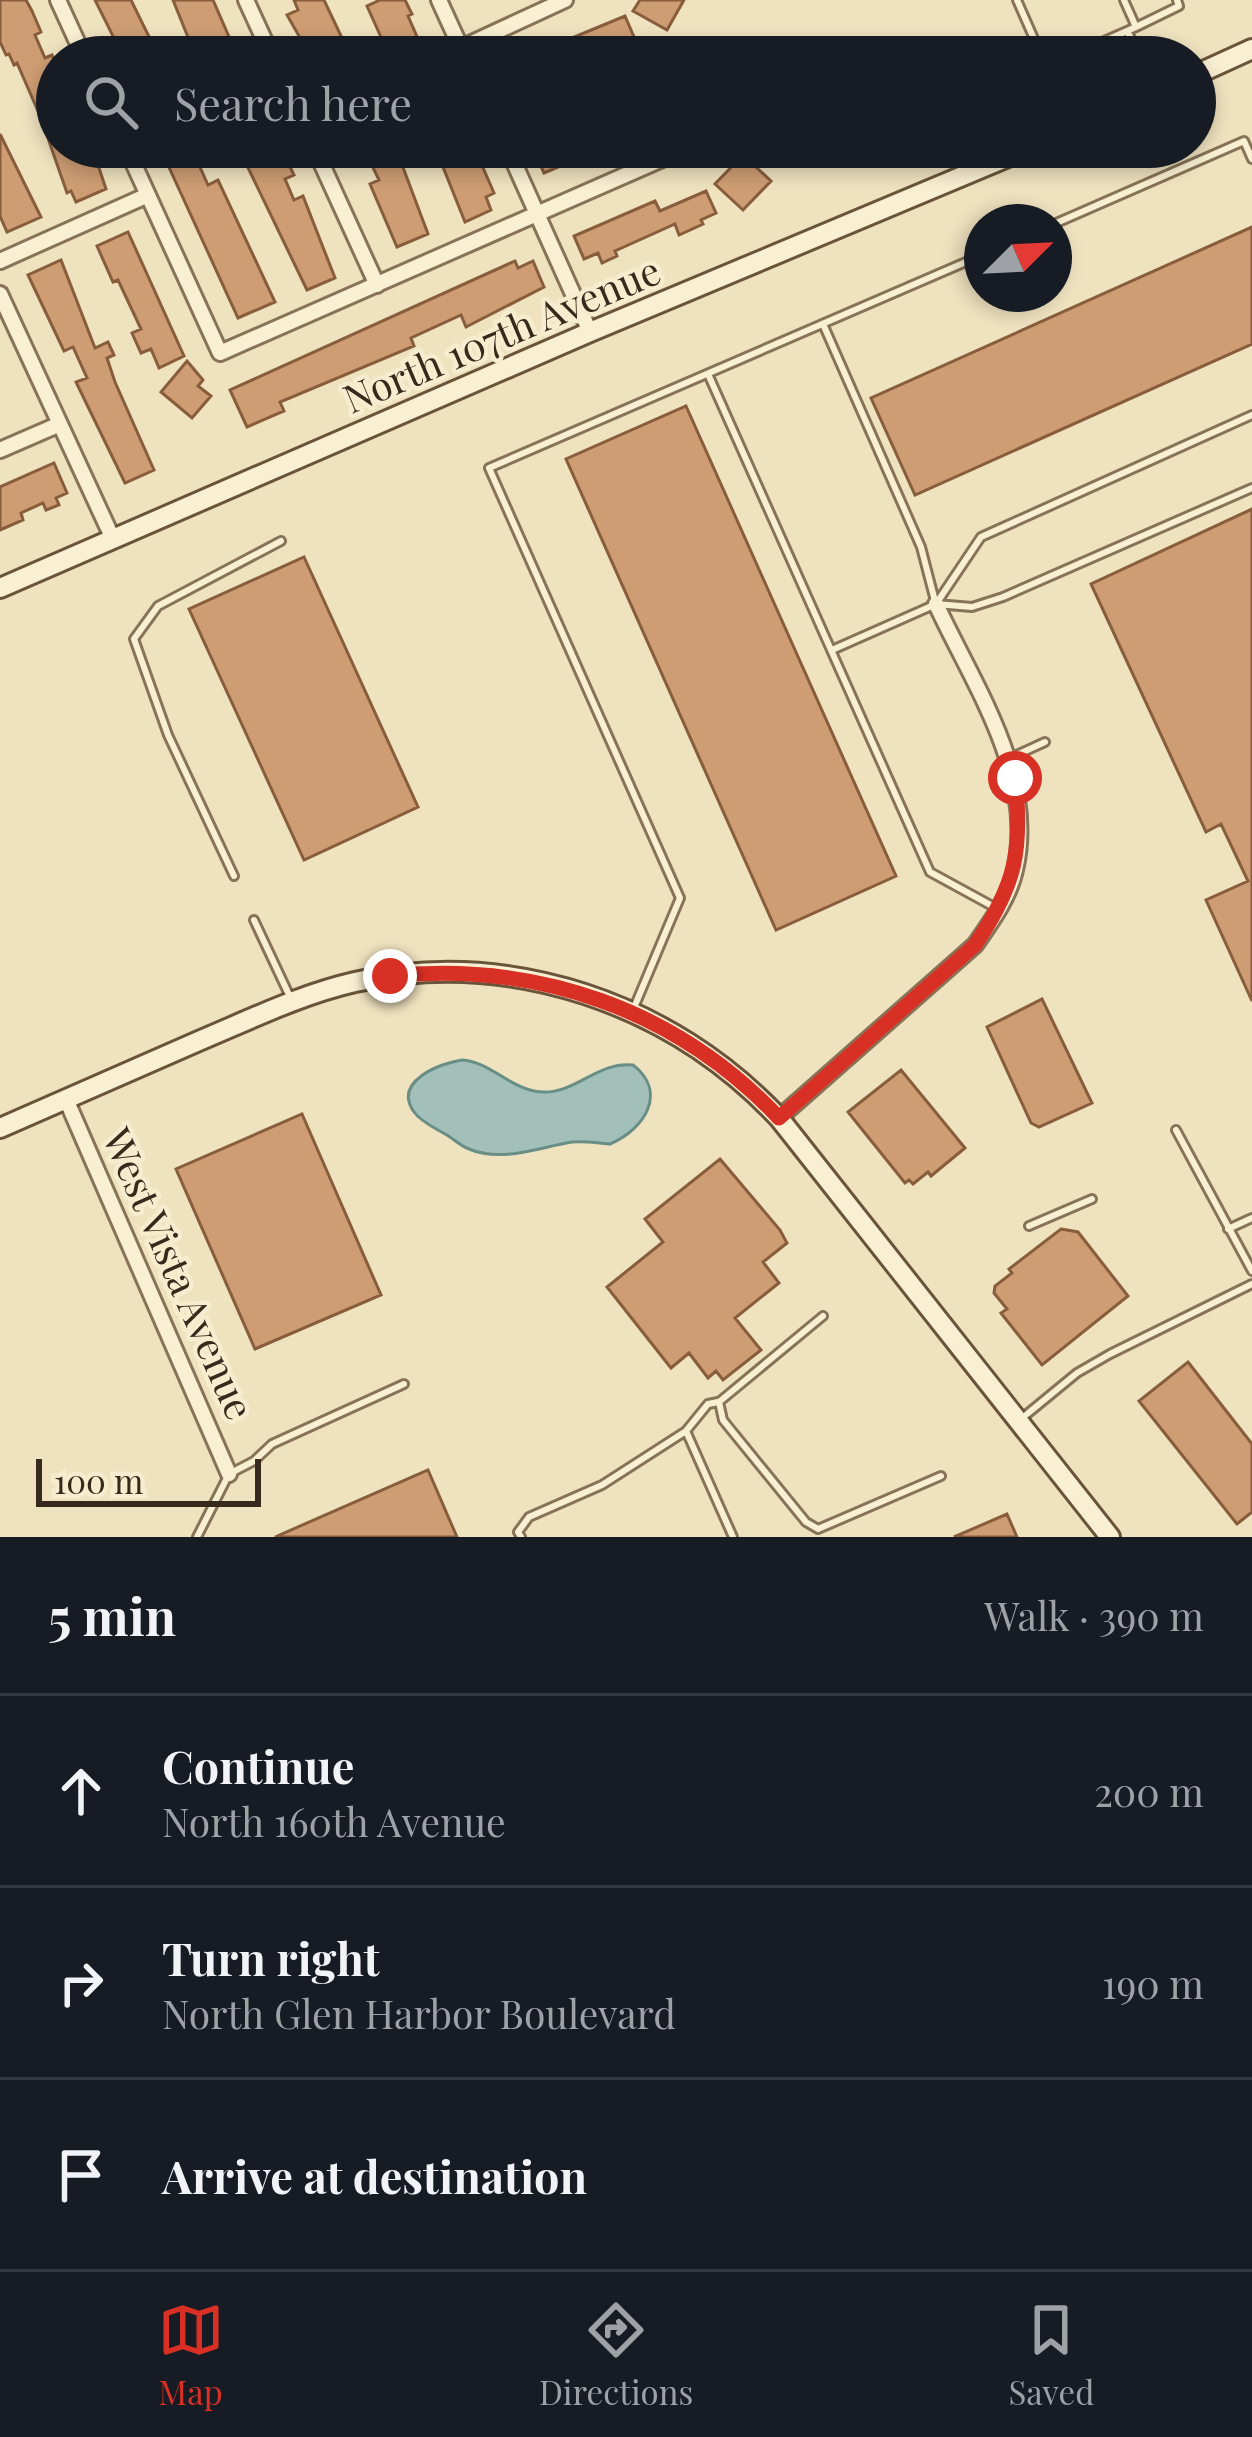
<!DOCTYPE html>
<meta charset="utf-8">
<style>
:root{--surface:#171b24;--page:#20242c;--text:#f1f3f6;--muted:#9ea1a6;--line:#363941;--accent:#d93025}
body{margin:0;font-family:"Playfair Display",serif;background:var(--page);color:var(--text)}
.compass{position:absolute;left:964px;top:204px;width:108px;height:108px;border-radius:50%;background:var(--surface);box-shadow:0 6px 18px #0003;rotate:66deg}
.scale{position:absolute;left:36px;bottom:30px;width:225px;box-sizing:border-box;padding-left:12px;border:6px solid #362a1c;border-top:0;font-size:33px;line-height:42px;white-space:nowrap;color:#362a1c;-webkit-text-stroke:9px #f6ecce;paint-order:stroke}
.stop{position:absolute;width:36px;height:36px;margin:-27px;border:9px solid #d93025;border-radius:50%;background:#fff}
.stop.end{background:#d93025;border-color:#fff;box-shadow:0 3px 12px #0008}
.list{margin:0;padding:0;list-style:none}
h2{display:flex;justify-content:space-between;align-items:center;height:156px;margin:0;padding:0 48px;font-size:51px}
h2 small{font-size:39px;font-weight:400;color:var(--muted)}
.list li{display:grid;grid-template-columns:78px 1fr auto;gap:36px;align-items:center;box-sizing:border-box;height:192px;padding:0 48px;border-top:3px solid var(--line)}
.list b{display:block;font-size:45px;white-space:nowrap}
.list p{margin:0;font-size:39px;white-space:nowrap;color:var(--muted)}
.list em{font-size:39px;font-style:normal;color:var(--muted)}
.icon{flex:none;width:66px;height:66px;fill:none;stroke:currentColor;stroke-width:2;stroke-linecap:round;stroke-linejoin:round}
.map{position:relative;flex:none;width:1252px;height:1537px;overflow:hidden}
.search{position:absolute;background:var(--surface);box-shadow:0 6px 18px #0003;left:36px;right:36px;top:36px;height:132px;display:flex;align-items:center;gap:30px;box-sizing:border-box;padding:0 42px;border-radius:66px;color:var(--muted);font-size:45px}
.sheet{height:732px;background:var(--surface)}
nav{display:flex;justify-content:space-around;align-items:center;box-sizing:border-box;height:168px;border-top:3px solid var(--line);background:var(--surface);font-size:33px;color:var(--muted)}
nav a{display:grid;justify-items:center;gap:6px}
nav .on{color:var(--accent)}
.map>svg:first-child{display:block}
.water{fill:#a2c0b9;stroke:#698e86;stroke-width:3}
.building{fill:#ce9d73;stroke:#875d3c;stroke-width:3}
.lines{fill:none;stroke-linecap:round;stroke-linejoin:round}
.lane-casing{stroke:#877357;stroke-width:12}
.street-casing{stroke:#877357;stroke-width:20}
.secondary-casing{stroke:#69543a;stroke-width:24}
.lane{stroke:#f9efd2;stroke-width:6}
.street{stroke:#f9efd2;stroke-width:14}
.secondary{stroke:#f9efd2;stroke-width:18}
.route{stroke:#d93025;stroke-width:15}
.labels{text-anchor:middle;stroke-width:9;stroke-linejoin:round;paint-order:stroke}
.street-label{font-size:39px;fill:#362a1c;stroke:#f6ecce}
</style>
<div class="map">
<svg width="1252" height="1537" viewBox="0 0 1252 1537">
<rect width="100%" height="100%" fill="#efe2bf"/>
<path class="water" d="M 462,1060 C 492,1062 512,1091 542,1092 C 575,1094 598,1061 633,1065 C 668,1092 645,1129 610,1144 C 598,1143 585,1141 572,1142 C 540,1147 502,1163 469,1149 C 460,1146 453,1138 445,1134 C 435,1128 421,1122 414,1112 C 392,1081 441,1063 462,1060 Z"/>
<path class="building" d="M 0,0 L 26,0 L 32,11 L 41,32 L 35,35 L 45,58 L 52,55 L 57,67 L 57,147 L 92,147 L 106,189 L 76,202 L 71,191 L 67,193 L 41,118 L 17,63 L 14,65 L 9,54 L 6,55 L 0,42 Z
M 95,0 L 131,0 L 159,57 L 117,57 L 109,38 L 113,36 Z
M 173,0 L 213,0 L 233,46 L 226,49 L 229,57 L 196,57 Z
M 294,0 L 324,0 L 351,57 L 311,57 L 287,15 L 298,10 Z
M 380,0 L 405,0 L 412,14 L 408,16 L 426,57 L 390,57 L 367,6 Z
M 640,0 L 684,0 L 667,30 L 633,11 Z
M 625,16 L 637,44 L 607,57 L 526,57 Z
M 0,134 L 41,217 L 7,232 L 0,216 Z
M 173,147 L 191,147 L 208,185 L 218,180 L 275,302 L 238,318 L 162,152 Z
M 238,147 L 272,147 L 276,156 L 283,152 L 294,175 L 285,179 L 294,200 L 303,196 L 335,278 L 307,290 Z
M 352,147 L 396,147 L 391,149 L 394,156 L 398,154 L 428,234 L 397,247 L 370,184 L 379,180 L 369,159 L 360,163 Z
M 435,147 L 474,147 L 494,193 L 486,197 L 491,210 L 465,222 Z
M 543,147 L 578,147 L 582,157 L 544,173 L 534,151 Z
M 743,155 L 771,181 L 743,210 L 715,184 Z
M 706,191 L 716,213 L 701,220 L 703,224 L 679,235 L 675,224 L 615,251 L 617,256 L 602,263 L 598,253 L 584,259 L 574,236 L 655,201 L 660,211 Z
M 1252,227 L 1252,344 L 915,495 L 871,398 Z
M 128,232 L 184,356 L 159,368 L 151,349 L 141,353 L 132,333 L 141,329 L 118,280 L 113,282 L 97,246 Z
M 61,260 L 95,348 L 108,342 L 114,355 L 107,358 L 115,382 L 154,470 L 125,483 L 76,382 L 87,378 L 73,347 L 64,351 L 28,275 Z
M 515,261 L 518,268 L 533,261 L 544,287 L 466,327 L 461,315 L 411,338 L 414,346 L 280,402 L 284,411 L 247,427 L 230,390 Z
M 187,361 L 203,380 L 198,386 L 211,396 L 192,418 L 161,392 Z
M 686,406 L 896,876 L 776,930 L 566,459 Z
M 54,463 L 67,493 L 56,498 L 59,505 L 46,510 L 43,503 L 21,513 L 23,520 L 0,530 L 0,487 Z
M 1252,509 L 1252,1001 L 1206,900 L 1248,881 L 1221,824 L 1206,832 L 1091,584 Z
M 304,557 L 418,807 L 304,860 L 189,609 Z
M 1042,999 L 1092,1103 L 1039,1127 L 1031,1123 L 987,1027 Z
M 901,1070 L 965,1148 L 931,1176 L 928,1172 L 913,1184 L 909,1180 L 905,1183 L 848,1112 Z
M 302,1114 L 381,1295 L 255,1349 L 176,1169 Z
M 720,1159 L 780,1230 L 787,1243 L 763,1262 L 779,1283 L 735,1318 L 761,1350 L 723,1380 L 716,1371 L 708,1378 L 689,1353 L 671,1368 L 607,1287 L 663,1242 L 645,1219 Z
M 1061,1229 L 1078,1232 L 1128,1296 L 1042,1365 L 1001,1313 L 1007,1309 L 994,1293 L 995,1286 L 1012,1273 L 1009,1269 Z
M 1188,1362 L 1252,1444 L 1252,1512 L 1237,1524 L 1139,1401 Z
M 428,1470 L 457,1537 L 275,1537 Z
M 1007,1514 L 1017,1537 L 954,1537 Z"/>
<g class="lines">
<g class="lane-casing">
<path id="lane" d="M 1017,0 L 1042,57
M 1136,27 L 1179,6 L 1177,0
M 1127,31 L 1141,57
M 1114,37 L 1119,57
M 1068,57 L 1136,27 L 1124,0
M 974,147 L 982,166
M 1054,224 L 1244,141 L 1252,159
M 823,324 L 921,547 L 935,601
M 708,374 L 930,872 L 996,908
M 938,601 L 981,537 L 1252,415
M 832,650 L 936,604 L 972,607 L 1003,597 L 1252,488
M 1010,758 L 1045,742
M 234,876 L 168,735 L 134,639 L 158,606 L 281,541
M 254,920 L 291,999
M 633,1010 L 680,898 L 489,468 L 982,255
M 1176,1130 L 1252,1271
M 1029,1226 L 1092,1199
M 1228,1229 L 1252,1218
M 823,1316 L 719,1402 L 723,1420 L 806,1522 L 818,1529 L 941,1476
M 1021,1419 L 1077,1373 L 1110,1354 L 1252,1284
M 686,1431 L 708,1404 L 718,1402
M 197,1537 L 229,1474 L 254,1461 L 272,1444 L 404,1384
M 521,1537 L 518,1532 L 529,1517 L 602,1485 L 686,1431 L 733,1537"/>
</g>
<g class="street-casing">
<path id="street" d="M 58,0 L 84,57
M 246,0 L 272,57
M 439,0 L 465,57
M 461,48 L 565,0
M 126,147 L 220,353 L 678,152
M 314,147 L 377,285
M 507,147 L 590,332
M 0,261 L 148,195
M 0,294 L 113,539
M 0,450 L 60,424
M 66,1099 L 229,1474
M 779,1118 L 975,945 C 991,922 1009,898 1015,870 C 1037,776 974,686 936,604"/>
</g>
<g class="secondary-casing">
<path id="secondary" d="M 1195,75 L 1252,49
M 0,588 L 590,332 L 1032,147
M 0,1128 C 67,1099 134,1070 201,1040 C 251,1019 302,994 355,982 C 511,948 671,1003 779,1118 L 1110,1537"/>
</g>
<use href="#lane" class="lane"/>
<use href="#street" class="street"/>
<use href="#secondary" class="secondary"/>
</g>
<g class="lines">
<path class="route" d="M 390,976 C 538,961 677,1010 779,1118 L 975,945 C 1016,885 1023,849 1015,778"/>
</g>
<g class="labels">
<g class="street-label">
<text transform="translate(502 335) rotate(-23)" y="14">North 107th Avenue</text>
<text transform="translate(178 1274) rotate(66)" y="14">West Vista Avenue</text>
</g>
</g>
</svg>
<svg class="compass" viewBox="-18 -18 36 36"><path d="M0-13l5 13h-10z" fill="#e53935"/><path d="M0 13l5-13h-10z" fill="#9ea1a6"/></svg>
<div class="scale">100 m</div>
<div class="stop" style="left:1015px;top:778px"></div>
<div class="stop end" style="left:390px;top:976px"></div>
<div class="search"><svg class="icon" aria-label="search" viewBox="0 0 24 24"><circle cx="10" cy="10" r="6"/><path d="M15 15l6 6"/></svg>Search here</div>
</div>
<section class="sheet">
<h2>5 min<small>Walk · 390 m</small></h2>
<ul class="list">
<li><svg class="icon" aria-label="ahead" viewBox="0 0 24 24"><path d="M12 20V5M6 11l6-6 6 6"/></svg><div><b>Continue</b><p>North 160th Avenue</p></div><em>200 m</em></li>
<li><svg class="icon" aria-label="right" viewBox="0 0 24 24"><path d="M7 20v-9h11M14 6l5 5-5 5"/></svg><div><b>Turn right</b><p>North Glen Harbor Boulevard</p></div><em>190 m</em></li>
<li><svg class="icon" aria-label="arrive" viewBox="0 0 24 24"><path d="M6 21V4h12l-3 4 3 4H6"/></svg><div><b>Arrive at destination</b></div></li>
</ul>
</section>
<nav>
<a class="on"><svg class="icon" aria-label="map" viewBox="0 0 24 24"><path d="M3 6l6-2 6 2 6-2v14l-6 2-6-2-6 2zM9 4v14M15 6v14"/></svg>Map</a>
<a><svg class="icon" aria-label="directions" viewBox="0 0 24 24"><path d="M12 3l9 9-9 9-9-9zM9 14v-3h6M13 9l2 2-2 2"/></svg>Directions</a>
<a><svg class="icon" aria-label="saved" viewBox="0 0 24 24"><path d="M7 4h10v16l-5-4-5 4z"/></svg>Saved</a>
</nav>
